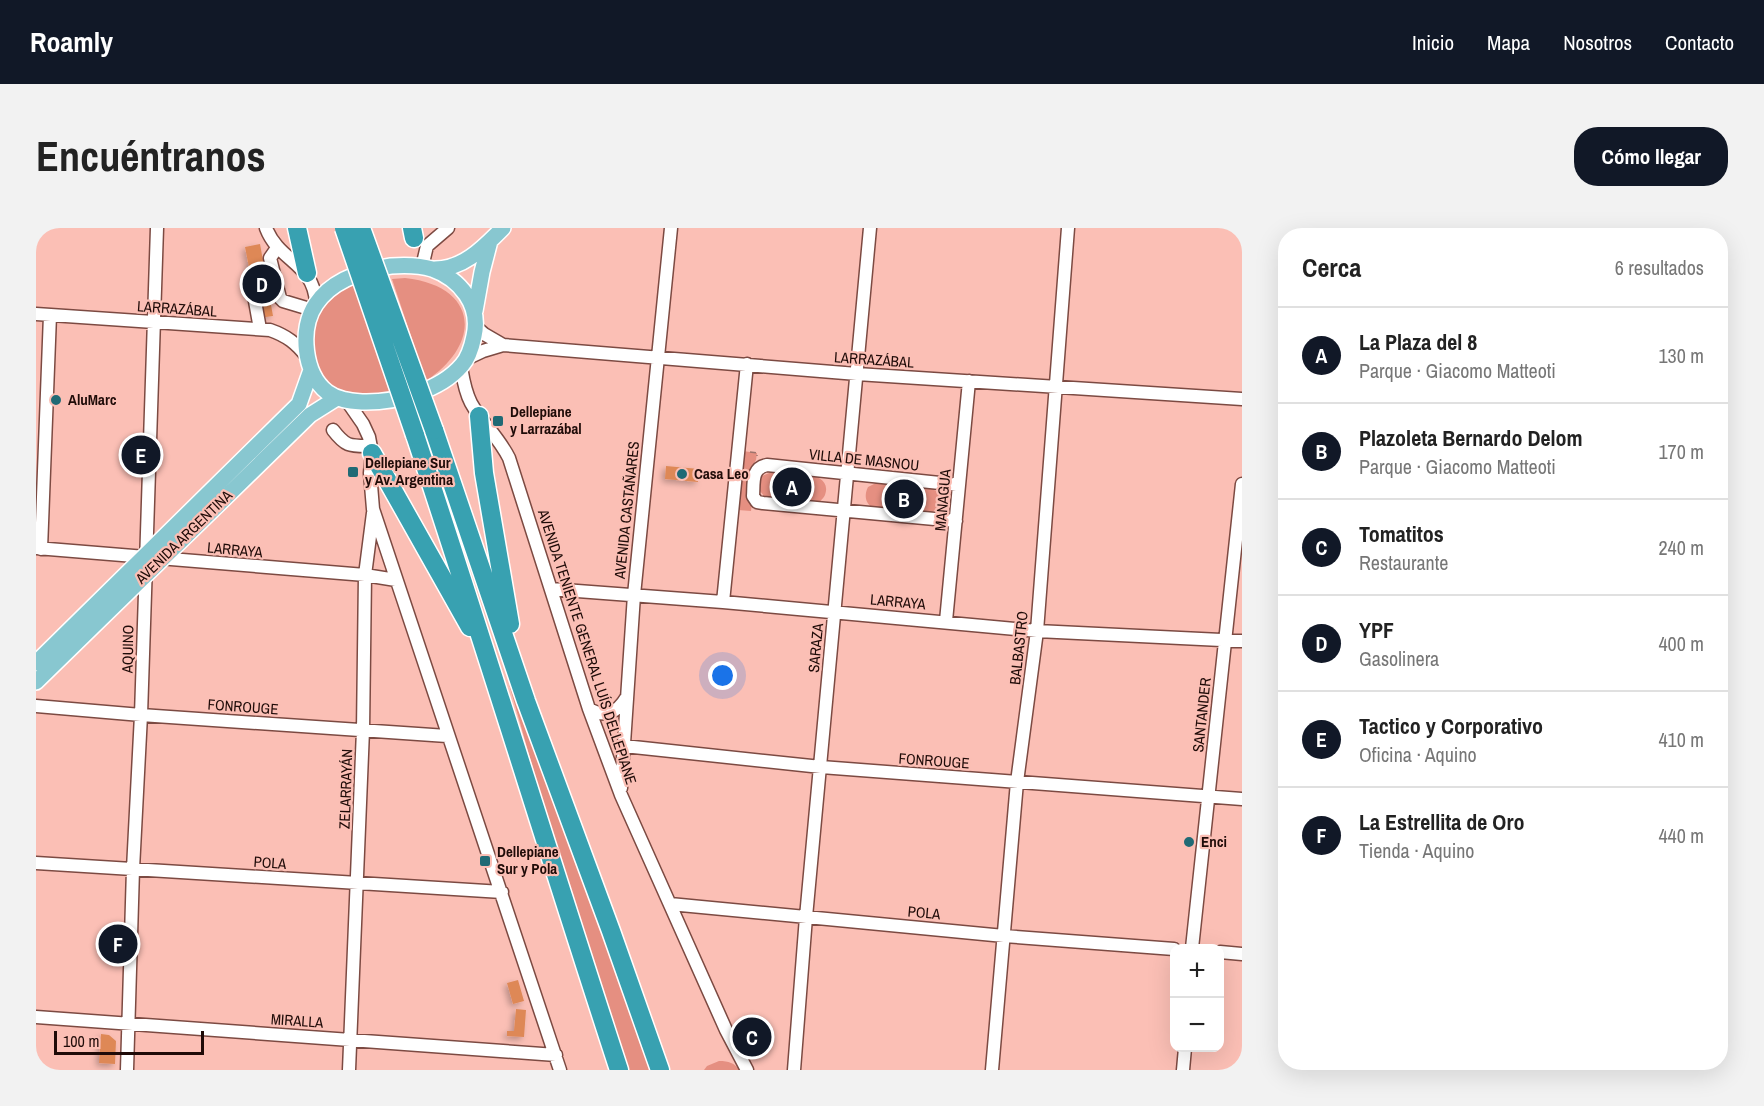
<!DOCTYPE html>
<html lang="es">
<meta charset="utf-8">
<style>
:root{--surface:#fff;--page:#f2f2f2;--text:#222;--muted:#767676;--line:#e0e0e0;--accent:#111827}
body{margin:0;font-family:"Archivo Narrow",sans-serif;background:var(--page);color:var(--text)}
.controls{position:absolute;right:18px;bottom:18px;display:grid;overflow:hidden;border-radius:12px;box-shadow:0 6px 24px #0002}
.controls button{width:54px;height:54px;display:grid;place-items:center;padding:0;border:0;border-bottom:2px solid var(--line);background:var(--surface);color:var(--text);font:30px sans-serif}
.scale{position:absolute;left:18px;bottom:15px;width:150px;box-sizing:border-box;padding-left:6px;border:3px solid #1f0b08;border-top:0;font-size:16px;line-height:21px;white-space:nowrap;color:#1f0b08;-webkit-text-stroke:4px #fbbfb5;paint-order:stroke}
.you{position:absolute;left:687px;top:448px;width:21px;height:21px;margin:-15px;border:4px solid #fff;border-radius:50%;background:#1a73e8;box-shadow:0 0 0 9px #1a73e833}
.badge{display:grid;place-items:center;width:39px;height:39px;border-radius:50%;background:var(--accent);color:#fff;font-size:20px;font-weight:700}
.pin{position:absolute;translate:-50% -50%;border:3px solid #fff;box-shadow:0 2px 6px #0006}
.list{margin:0;padding:0;list-style:none}
h2{display:flex;justify-content:space-between;align-items:center;height:78px;margin:0;padding:0 24px;font-size:26px}
h2 small{font-size:20px;font-weight:400;color:var(--muted)}
.list li{display:grid;grid-template-columns:39px 1fr auto;gap:18px;align-items:center;box-sizing:border-box;height:96px;padding:0 24px;border-top:2px solid var(--line)}
.list b{display:block;font-size:22px;white-space:nowrap}
.list p{margin:0;font-size:20px;white-space:nowrap;color:var(--muted)}
.list em{font-size:20px;font-style:normal;color:var(--muted)}
.map{position:relative;flex:none;width:1206px;height:842px;overflow:hidden;border-radius:24px}
header{display:flex;align-items:center;gap:36px;box-sizing:border-box;height:84px;padding:0 30px;background:var(--accent);color:#fff}
header strong{font-size:28px}
nav{display:flex;gap:33px;margin-inline-start:auto;font-size:21px}
.intro{display:flex;align-items:center;justify-content:space-between;box-sizing:border-box;height:144px;padding:0 36px}
h1{margin:0;font-size:42px}
.button{padding:15px 27px;border-radius:24px;background:var(--accent);color:#fff;font-size:21px;font-weight:700}
main{display:flex;gap:36px;padding:0 36px}
aside{flex:1;background:var(--surface);border-radius:24px;box-shadow:0 6px 24px #0002}
.map>svg:first-child{display:block}
.green{fill:#e58f81}
.building{fill:#de8857;filter:url(#shadow)}
.lines{fill:none;stroke-linecap:round;stroke-linejoin:round}
.minor-casing{stroke:#7c4a42;stroke-width:15}
.major-casing{stroke:#fff;stroke-width:18}
.highway-casing{stroke:#fff;stroke-width:21}
.path{stroke:#9e736c;stroke-width:1.5;stroke-dasharray:6 3;stroke-linecap:butt}
.minor{stroke:#fff;stroke-width:12}
.major{stroke:#88c7d0;stroke-width:15}
.highway{stroke:#38a1b1;stroke-width:18}
.highway-bridge-casing{stroke:#fff;stroke-width:21;stroke-linecap:butt}
.highway-bridge{stroke:#38a1b1;stroke-width:18}
.poi-dot{fill:#206a75;stroke:#fbbfb5;stroke-width:2}
.labels{text-anchor:middle;stroke-width:4.5;stroke-linejoin:round;paint-order:stroke}
.street-label{font-size:15px;fill:#1f0b08;stroke:#fbbfb5}
.poi-label{font-size:15px;font-weight:bold;fill:#1f0b08;stroke:#fbbfb5;text-anchor:start}
</style>
<header>
<strong>Roamly</strong>
<nav><a>Inicio</a><a>Mapa</a><a>Nosotros</a><a>Contacto</a></nav>
</header>
<div class="intro"><h1>Encuéntranos</h1><a class="button">Cómo llegar</a></div>
<main>
<div class="map">
<svg width="1206" height="842" viewBox="0 0 1206 842">
<defs>
<filter id="shadow"><feDropShadow dx="-3" dy="3" stdDeviation="3" flood-color="#0004"/></filter>
</defs>
<rect width="100%" height="100%" fill="#fbbfb5"/>
<path class="green" d="M 369,50 C 442,58 447,115 390,153 L 356,51 Z
M 318,53 L 357,166 C 339,167 318,172 301,163 C 275,147 268,97 287,74 C 294,65 309,59 318,53 Z
M 707,223 L 721,225 L 720,232 L 715,240 L 712,268 L 716,275 L 715,283 L 702,282 Z
M 738,243 C 752,244 798,242 789,267 C 787,271 783,275 778,276 C 767,278 744,273 731,271 L 723,262 L 726,248 Z
M 842,254 L 894,259 L 904,266 L 905,277 L 895,285 C 883,284 846,284 837,280 C 829,275 828,267 832,259 Z
M 473,456 L 529,597 L 617,842 L 592,842 L 521,625 Z
M 683,833 C 693,833 698,835 704,842 L 668,842 L 671,838 Z"/>
<path class="building" d="M 224,16 L 237,88 L 223,90 L 209,19 Z
M 630,238 L 663,241 L 662,254 L 629,251 Z
M 482,752 L 488,773 L 477,776 L 471,755 Z
M 480,781 L 490,782 L 488,809 L 471,808 L 471,803 L 478,803 Z
M 65,806 L 73,807 L 80,813 L 79,836 L 63,835 Z"/>
<g class="lines">
<g class="minor-casing">
<path id="minor" d="M 230,0 C 243,34 278,35 280,75
M 241,20 L 234,30 L 244,70 L 247,73 L 277,82
M 386,39 L 391,18 L 412,0
M 0,86 L 234,102 C 251,108 260,115 271,129
M 440,99 L 448,106 L 467,117
M 224,101 L 217,62 L 240,56
M 430,131 L 447,123 L 467,117 L 821,146 L 1206,171
M 425,139 C 427,151 429,164 435,175 C 446,195 462,208 473,230 L 553,481 L 585,567 L 690,802 L 711,842
M 311,173 L 327,196 L 333,209 L 336,225 L 334,245 L 337,281 L 524,842
M 297,202 C 310,219 314,218 334,218
M 920,293 L 727,275 L 721,274 L 717,268 C 718,255 715,240 731,237 L 923,257
M 0,320 L 329,347 L 360,352
M 5,321 L 14,87
M 515,361 L 687,374 L 1001,403 L 1206,413
M 687,374 L 711,136
M 910,393 L 933,153
M 0,478 L 105,487 L 411,508
M 553,481 C 569,490 581,485 590,470
M 588,518 L 785,539 L 1206,571
M 585,560 L 598,367 L 635,0
M 0,635 L 466,664
M 634,676 L 968,708 L 1138,721
M 1156,720 L 1206,256
M 1184,724 L 1206,726
M 0,789 L 520,827
M 91,842 L 97,641 L 105,487 L 121,0
M 313,842 L 327,502 L 329,347 L 337,285
M 758,842 L 770,689 L 834,0
M 956,842 L 981,554 L 1001,403 L 1032,0
M 1147,842 L 1149,820"/>
</g>
<g class="major-casing">
<path id="major" d="M 355,38 C 369,37 383,37 396,41 C 424,51 445,77 438,108 C 436,118 433,129 426,137 C 404,163 359,175 326,174 C 313,173 302,172 291,164 C 268,146 263,101 280,76 C 296,52 328,42 355,38 Z
M 399,41 C 428,41 448,19 467,0
M 439,83 L 446,44 L 454,13
M 0,435 L 263,176 L 275,142
M 0,454 L 274,187 L 301,170"/>
</g>
<g class="highway-casing">
<path id="highway" d="M 261,0 L 271,45
M 376,0 L 378,10
M 443,188 L 448,245 L 474,396
M 398,202 L 490,473 L 575,703 L 624,842
M 379,207 C 449,418 514,631 583,842
M 336,225 L 434,399"/>
</g>
<path class="path" d="M 714,224 L 721,225 L 721,228"/>
<use href="#minor" class="minor"/>
<use href="#major" class="major"/>
<use href="#highway" class="highway"/>
<g class="highway-bridge-casing">
<path id="highway-bridge" d="M 308,0 L 379,207
M 325,0 L 398,202"/>
</g>
<use href="#highway-bridge" class="highway-bridge"/>
</g>
<g class="poi-dot">
<circle cx="20" cy="172" r="6"/>
<rect x="456" y="187" width="12" height="12" rx="3"/>
<rect x="311" y="238" width="12" height="12" rx="3"/>
<circle cx="646" cy="246" r="6"/>
<circle cx="1153" cy="614" r="6"/>
<rect x="443" y="627" width="12" height="12" rx="3"/>
</g>
<g class="labels">
<g class="street-label">
<text transform="translate(141 81) rotate(4)" y="5">LARRAZÁBAL</text>
<text transform="translate(838 132) rotate(4)" y="5">LARRAZÁBAL</text>
<text transform="translate(828 232) rotate(6)" y="5">VILLA DE MASNOU</text>
<text transform="translate(907 272) rotate(-85)" y="5">MANAGUA</text>
<text transform="translate(591 282) rotate(-84)" y="5">AVENIDA CASTAÑARES</text>
<text transform="translate(148 309) rotate(-44)" y="5">AVENIDA ARGENTINA</text>
<text transform="translate(199 322) rotate(5)" y="5">LARRAYA</text>
<text transform="translate(862 374) rotate(5)" y="5">LARRAYA</text>
<text transform="translate(551 419) rotate(72)" y="5">AVENIDA TENIENTE GENERAL LUÍS DELLEPIANE</text>
<text transform="translate(780 420) rotate(-85)" y="5">SARAZA</text>
<text transform="translate(983 420) rotate(-84)" y="5">BALBASTRO</text>
<text transform="translate(92 421) rotate(-89)" y="5">AQUINO</text>
<text transform="translate(207 479) rotate(4)" y="5">FONROUGE</text>
<text transform="translate(1166 487) rotate(-84)" y="5">SANTANDER</text>
<text transform="translate(898 533) rotate(4)" y="5">FONROUGE</text>
<text transform="translate(310 561) rotate(-88)" y="5">ZELARRAYÁN</text>
<text transform="translate(234 635) rotate(4)" y="5">POLA</text>
<text transform="translate(888 685) rotate(5)" y="5">POLA</text>
<text transform="translate(261 793) rotate(4)" y="5">MIRALLA</text>
</g>
<g class="poi-label">
<text x="32" y="177">AluMarc</text>
<text x="474" y="189">Dellepiane<tspan x="474" dy="17">y Larrazábal</tspan></text>
<text x="329" y="240">Dellepiane Sur<tspan x="329" dy="17">y Av. Argentina</tspan></text>
<text x="658" y="251">Casa Leo</text>
<text x="1165" y="619">Enci</text>
<text x="461" y="629">Dellepiane<tspan x="461" dy="17">Sur y Pola</tspan></text>
</g>
</g>
</svg>
<div class="controls">
<button>+</button>
<button>−</button>
</div>
<div class="scale">100 m</div>
<div class="you"></div>
<div class="pin badge" style="left:756px;top:259px">A</div>
<div class="pin badge" style="left:868px;top:271px">B</div>
<div class="pin badge" style="left:716px;top:809px">C</div>
<div class="pin badge" style="left:226px;top:56px">D</div>
<div class="pin badge" style="left:105px;top:227px">E</div>
<div class="pin badge" style="left:82px;top:716px">F</div>
</div>
<aside>
<h2>Cerca<small>6 resultados</small></h2>
<ul class="list">
<li><span class="badge">A</span><div><b>La Plaza del 8</b><p>Parque · Giacomo Matteoti</p></div><em>130 m</em></li>
<li><span class="badge">B</span><div><b>Plazoleta Bernardo Delom</b><p>Parque · Giacomo Matteoti</p></div><em>170 m</em></li>
<li><span class="badge">C</span><div><b>Tomatitos</b><p>Restaurante</p></div><em>240 m</em></li>
<li><span class="badge">D</span><div><b>YPF</b><p>Gasolinera</p></div><em>400 m</em></li>
<li><span class="badge">E</span><div><b>Tactico y Corporativo</b><p>Oficina · Aquino</p></div><em>410 m</em></li>
<li><span class="badge">F</span><div><b>La Estrellita de Oro</b><p>Tienda · Aquino</p></div><em>440 m</em></li>
</ul>
</aside>
</main>
